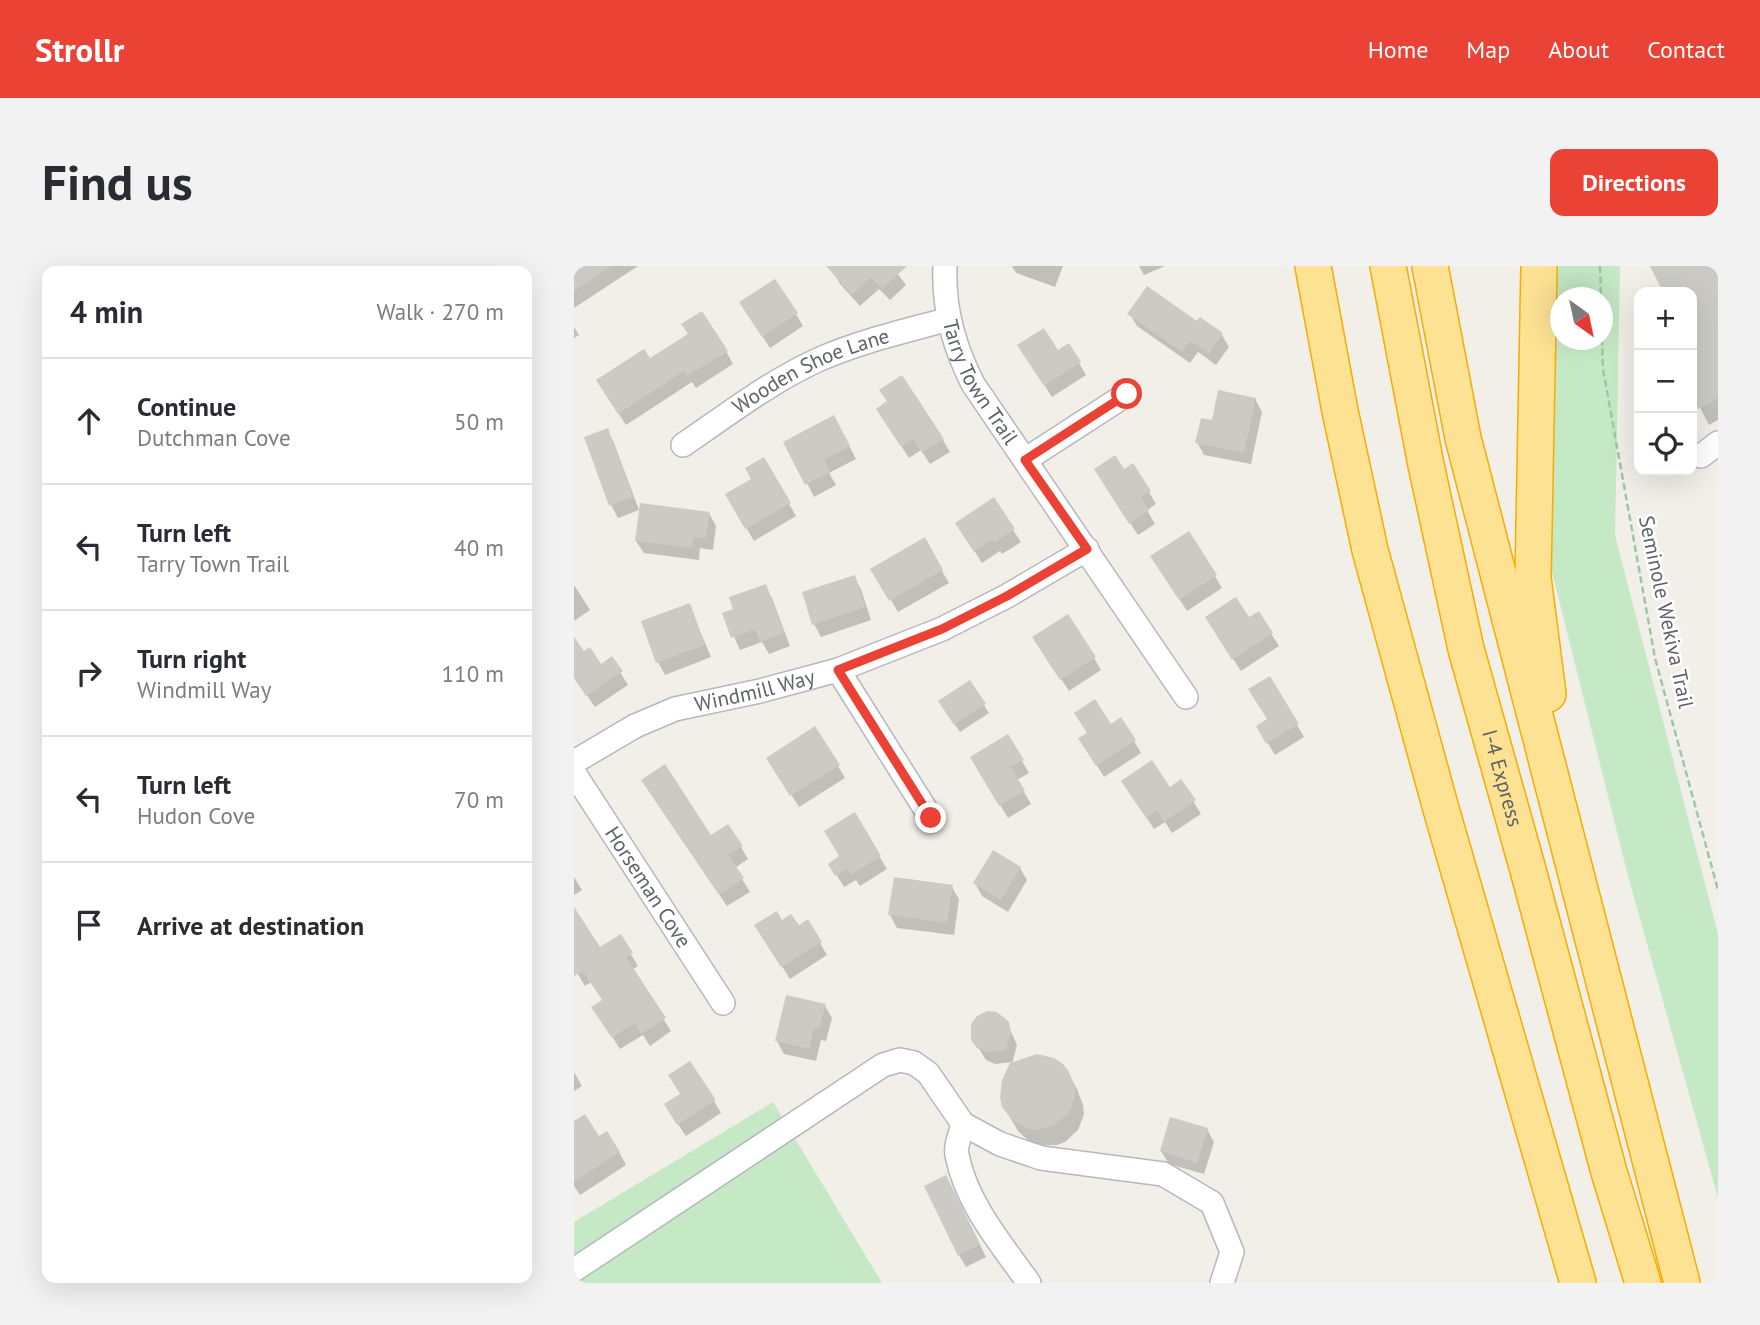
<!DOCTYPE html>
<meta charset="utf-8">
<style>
:root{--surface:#fff;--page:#f2f2f3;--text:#2b2b33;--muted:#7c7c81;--line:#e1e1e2;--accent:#ea4335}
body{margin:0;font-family:"PT Sans",sans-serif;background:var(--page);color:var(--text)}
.controls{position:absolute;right:21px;top:21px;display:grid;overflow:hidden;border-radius:14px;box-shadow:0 7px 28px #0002}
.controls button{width:63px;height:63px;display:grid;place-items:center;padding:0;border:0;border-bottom:2px solid var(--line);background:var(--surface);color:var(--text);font:35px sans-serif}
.compass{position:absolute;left:976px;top:21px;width:63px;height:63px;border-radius:50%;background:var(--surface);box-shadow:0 7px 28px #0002;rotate:147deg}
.stop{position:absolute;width:21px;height:21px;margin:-16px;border:5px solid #ea4335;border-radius:50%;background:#fff}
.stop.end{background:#ea4335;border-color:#fff;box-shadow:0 2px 7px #0008}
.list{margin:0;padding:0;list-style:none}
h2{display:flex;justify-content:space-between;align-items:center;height:91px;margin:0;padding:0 28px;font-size:30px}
h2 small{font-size:23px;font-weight:400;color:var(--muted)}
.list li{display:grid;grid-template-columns:46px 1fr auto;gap:21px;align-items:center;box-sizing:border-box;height:126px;padding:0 28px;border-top:2px solid var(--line)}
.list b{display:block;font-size:26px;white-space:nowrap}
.list p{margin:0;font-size:23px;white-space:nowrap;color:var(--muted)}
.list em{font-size:23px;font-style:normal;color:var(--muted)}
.icon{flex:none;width:38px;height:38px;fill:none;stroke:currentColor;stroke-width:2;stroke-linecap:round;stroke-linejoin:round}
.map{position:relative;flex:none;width:1144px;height:1017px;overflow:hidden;border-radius:14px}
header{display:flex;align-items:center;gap:42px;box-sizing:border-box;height:98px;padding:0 35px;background:var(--accent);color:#fff}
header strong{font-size:33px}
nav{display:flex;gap:38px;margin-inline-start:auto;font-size:24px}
.intro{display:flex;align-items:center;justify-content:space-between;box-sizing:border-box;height:168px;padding:0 42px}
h1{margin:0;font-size:49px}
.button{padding:18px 32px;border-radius:14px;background:var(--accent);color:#fff;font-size:24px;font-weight:700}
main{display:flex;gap:42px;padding:0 42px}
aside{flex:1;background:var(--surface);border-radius:14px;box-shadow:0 7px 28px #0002}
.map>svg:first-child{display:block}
.green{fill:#c5e8c5;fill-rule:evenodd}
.shadow{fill:#0003}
.building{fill:#cccac5}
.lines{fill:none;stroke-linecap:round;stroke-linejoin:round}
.minor-casing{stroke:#b5b8bc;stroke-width:26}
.highway-casing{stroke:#f9ab00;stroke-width:38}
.path{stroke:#9cc7a9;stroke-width:2.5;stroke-dasharray:7 3.5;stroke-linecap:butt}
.minor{stroke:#fff;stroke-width:23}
.highway{stroke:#fde293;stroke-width:35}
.route{stroke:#ea4335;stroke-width:9}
.labels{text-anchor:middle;stroke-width:5;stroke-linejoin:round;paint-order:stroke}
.street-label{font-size:21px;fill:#5f6368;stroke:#fff}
</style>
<header>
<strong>Strollr</strong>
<nav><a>Home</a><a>Map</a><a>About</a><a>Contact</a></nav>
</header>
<div class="intro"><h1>Find us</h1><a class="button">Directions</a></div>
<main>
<aside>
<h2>4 min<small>Walk · 270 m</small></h2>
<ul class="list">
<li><svg class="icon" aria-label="ahead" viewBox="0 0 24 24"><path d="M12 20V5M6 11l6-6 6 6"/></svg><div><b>Continue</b><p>Dutchman Cove</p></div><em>50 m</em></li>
<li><svg class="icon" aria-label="left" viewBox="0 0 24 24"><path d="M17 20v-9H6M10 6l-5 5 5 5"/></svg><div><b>Turn left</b><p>Tarry Town Trail</p></div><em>40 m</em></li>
<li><svg class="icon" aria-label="right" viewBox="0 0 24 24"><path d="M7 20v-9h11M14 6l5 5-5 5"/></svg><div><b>Turn right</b><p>Windmill Way</p></div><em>110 m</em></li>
<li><svg class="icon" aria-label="left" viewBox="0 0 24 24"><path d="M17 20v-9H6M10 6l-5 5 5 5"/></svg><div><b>Turn left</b><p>Hudon Cove</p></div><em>70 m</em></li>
<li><svg class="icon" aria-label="arrive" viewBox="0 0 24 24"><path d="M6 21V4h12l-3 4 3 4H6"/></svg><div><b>Arrive at destination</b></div></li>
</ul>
</aside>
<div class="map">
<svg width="1144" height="1017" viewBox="0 0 1144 1017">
<rect width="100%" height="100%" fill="#f1efe8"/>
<path class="green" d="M 973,0 L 1046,0 L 1041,269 L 1144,668 L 1144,932 L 1053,606 L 969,270 ZM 986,32 L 1028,32 L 1028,74 L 986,74 Z
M 199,836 L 308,1017 L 0,1017 L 0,956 Z"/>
<path class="shadow" d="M 0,0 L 64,0 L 0,42 Z
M 265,0 L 318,0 L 332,19 L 316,34 L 305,23 L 286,40 L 266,18 L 259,5 Z
M 438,0 L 489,0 L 481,21 L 442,7 Z
M 565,0 L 591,0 L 570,9 Z
M 1078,0 L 1144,0 L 1144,154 L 1135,159 L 1118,126 L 1118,26 L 1091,26 Z
M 222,48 L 229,60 L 196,82 L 175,49 Z
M 556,48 L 624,57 L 648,69 L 655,81 L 642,99 L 624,86 L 616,97 L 563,60 Z
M 0,61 L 5,69 L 0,72 Z
M 152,85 L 159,98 L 122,122 L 118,116 L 52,159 L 31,127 L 76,95 Z
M 484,86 L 505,97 L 512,109 L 478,131 L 453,92 Z
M 681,133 L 688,146 L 677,198 L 630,189 L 623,176 L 639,156 Z
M 311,155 L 369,174 L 376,186 L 356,198 L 347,184 L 335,192 Z
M 33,164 L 40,177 L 65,244 L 44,252 L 37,239 L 12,172 Z
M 267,164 L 282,193 L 255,207 L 262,219 L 240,231 L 212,176 Z
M 189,193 L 222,250 L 180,275 L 153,229 L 180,213 Z
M 549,205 L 575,226 L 582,238 L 573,244 L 581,258 L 564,269 L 529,216 Z
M 419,233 L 447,276 L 428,288 L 426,285 L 408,297 L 391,270 Z
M 135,247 L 142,260 L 139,284 L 126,282 L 125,294 L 70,287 L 62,275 Z
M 350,274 L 375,317 L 324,346 L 299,304 Z
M 586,303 L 641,310 L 648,322 L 613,345 Z
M 280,311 L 287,323 L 297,354 L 247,371 L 240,358 Z
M 0,319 L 16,344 L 0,355 Z
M 191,320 L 198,332 L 216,380 L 195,388 L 188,376 L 166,384 L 150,348 L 161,344 Z
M 115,339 L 137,391 L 91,409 L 84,396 Z
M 684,347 L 705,380 L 667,405 L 640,364 L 674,354 Z
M 0,380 L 27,400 L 38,393 L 54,419 L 21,441 L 0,411 Z
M 468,384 L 520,392 L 527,404 L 495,425 Z
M 695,412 L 730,471 L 701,489 L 684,461 L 695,454 Z
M 395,416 L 415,447 L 386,466 L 370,443 Z
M 537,460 L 560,475 L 567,487 L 530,511 L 514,485 Z
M 434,471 L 455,507 L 443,514 L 457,538 L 434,552 L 398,492 Z
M 264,500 L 271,512 L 225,541 L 202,504 Z
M 607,515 L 627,548 L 598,567 L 591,556 L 580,563 L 556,527 L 595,523 Z
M 77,527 L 137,571 L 167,581 L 174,593 L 161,602 L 176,626 L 153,640 Z
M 280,549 L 313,603 L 286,620 L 282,614 L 270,621 L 256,598 L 267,591 Z
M 446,602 L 453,614 L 434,646 L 408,630 L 401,617 Z
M 0,611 L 8,624 L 0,629 Z
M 377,620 L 385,633 L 380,669 L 323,662 L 316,649 Z
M 208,656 L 224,661 L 246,677 L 253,689 L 216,713 L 190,672 Z
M 0,659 L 25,684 L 46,671 L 64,700 L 58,704 L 97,765 L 76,780 L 69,769 L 46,783 L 27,753 L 30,735 L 17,716 L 11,720 L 0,702 Z
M 251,740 L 258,752 L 252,775 L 247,774 L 242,795 L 210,788 L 203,775 Z
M 433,757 L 443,779 L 438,798 L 493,805 L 503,823 L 509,839 L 510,848 L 504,864 L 491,876 L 483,879 L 465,879 L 457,877 L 444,865 L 434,848 L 429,814 L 438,796 L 421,798 L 412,794 L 399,773 Z
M 0,806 L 8,820 L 0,825 Z
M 140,835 L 147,847 L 112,870 L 99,851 Z
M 0,857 L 45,886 L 52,899 L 6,929 L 0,920 Z
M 633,863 L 640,876 L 630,908 L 595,898 L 587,885 Z
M 379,924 L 412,991 L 392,1001 L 385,989 Z"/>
<path class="building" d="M 0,0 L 38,0 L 0,25 Z
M 252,0 L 333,0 L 308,23 L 297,11 L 278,29 Z
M 1076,0 L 1144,0 L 1144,131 L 1140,135 L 1124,143 L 1118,130 L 1118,26 L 1089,26 Z
M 201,13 L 224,47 L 188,71 L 165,36 Z
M 573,20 L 623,55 L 626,51 L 649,67 L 635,88 L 616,75 L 608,86 L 553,48 Z
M 128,45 L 154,85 L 113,110 L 110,105 L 44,148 L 22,114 L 70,83 L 76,92 L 114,68 L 107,58 Z
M 470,62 L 484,84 L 495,77 L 507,96 L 470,120 L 443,79 Z
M 328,109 L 370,173 L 348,187 L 339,173 L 327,181 L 302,143 L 313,135 L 305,124 Z
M 644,124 L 682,132 L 670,187 L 621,177 L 627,152 L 638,154 Z
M 260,149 L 276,180 L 250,194 L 256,206 L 231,219 L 209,176 Z
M 34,162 L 59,231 L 35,240 L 10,171 Z
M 541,189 L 550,203 L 559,197 L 577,225 L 567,231 L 575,245 L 555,258 L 520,203 Z
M 190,191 L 217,237 L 171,263 L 151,228 L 177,213 L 171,202 Z
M 420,231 L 441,263 L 420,277 L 418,274 L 400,286 L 381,257 Z
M 66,237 L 136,246 L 132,272 L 120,271 L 118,282 L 61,275 Z
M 615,265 L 643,309 L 605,334 L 576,290 Z
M 351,271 L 369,304 L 315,335 L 296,303 Z
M 281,309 L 291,341 L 238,359 L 228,326 Z
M 192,318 L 210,367 L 186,376 L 181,363 L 157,372 L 148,347 L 159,343 L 155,331 Z
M 662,331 L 675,351 L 685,345 L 699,367 L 658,394 L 631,351 Z
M 116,337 L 131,379 L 82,397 L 67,355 Z
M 494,348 L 522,391 L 486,414 L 458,371 Z
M 0,371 L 10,385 L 16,381 L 27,398 L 38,390 L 49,405 L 12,430 L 0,412 Z
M 696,410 L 725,458 L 692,478 L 682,460 L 693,453 L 674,423 Z
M 396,414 L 412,438 L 380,459 L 364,435 Z
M 521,433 L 537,458 L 547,451 L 562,474 L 522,500 L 504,472 L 513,467 L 500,447 Z
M 241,460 L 266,499 L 216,530 L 192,492 Z
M 434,468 L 450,494 L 437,501 L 451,525 L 425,540 L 396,491 Z
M 578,494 L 596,521 L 607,513 L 622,534 L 590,556 L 583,545 L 572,552 L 547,515 Z
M 91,498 L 137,569 L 154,558 L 169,580 L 154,589 L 170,612 L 145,629 L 67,514 Z
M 281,546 L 307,590 L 277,609 L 273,603 L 261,610 L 254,598 L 265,590 L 250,565 Z
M 419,584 L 447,601 L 427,634 L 399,617 Z
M 320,611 L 379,619 L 373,657 L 314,649 Z
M 0,641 L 26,681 L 47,668 L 59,687 L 52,691 L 92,752 L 67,768 L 60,757 L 38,772 L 17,741 L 28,734 L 9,705 L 0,710 Z
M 203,645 L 208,654 L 217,648 L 225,659 L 234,653 L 248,676 L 207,701 L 180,659 Z
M 212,729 L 252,738 L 245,763 L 240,762 L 235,783 L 201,775 Z
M 413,745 L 423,746 L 435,756 L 437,766 L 432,784 L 413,786 L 403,782 L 397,774 L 397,758 L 403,750 Z
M 463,788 L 480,792 L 488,797 L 494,804 L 501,821 L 501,830 L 495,847 L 481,859 L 464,864 L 455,863 L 439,855 L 428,841 L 426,832 L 428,814 L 436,797 Z
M 116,795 L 142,834 L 103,859 L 90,838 L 106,828 L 94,809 Z
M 11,848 L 25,870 L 33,865 L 46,886 L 0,916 L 0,855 Z
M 596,851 L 634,862 L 623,897 L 586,885 Z
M 372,909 L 406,978 L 384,990 L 350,920 Z"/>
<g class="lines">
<g class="minor-casing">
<g id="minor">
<path id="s1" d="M 371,0 C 369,42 380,81 399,118 L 612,431"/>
<path id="s2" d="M 109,179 C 153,149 197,115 246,93 C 287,75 332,65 375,53"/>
<path d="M 1127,190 L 1144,177"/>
<path d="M 451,194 L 553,128"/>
<path d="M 264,404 L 357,552"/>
<path id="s3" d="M 0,496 L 61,460 L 101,443 L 186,425 L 264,404 L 368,363 L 433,330 L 513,283"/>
<path id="s4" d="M 0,507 L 149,737"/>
<path d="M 389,858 C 387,867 381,880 383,889 C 392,937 428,979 455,1017"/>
<path d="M 0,1004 L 309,799 L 326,794 L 340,797 L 354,807 L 389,858 L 426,878 L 467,892 L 589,908 L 638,937 L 658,986 L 648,1017"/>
</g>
</g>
<g class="highway-casing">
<g id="highway">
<path d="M 739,0 L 766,145 L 796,284 L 867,543 L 1004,1017"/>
<path id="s5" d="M 814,0 L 852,199 L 892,383 L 954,604 L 1035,906 L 1069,1017"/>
<path d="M 856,0 L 889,172 L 1108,1017"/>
<path d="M 965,0 L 959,312 L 974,428"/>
</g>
</g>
<path class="path" d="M 1026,0 L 1027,32
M 1028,72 L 1029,103 L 1081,392 L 1144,624"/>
<use href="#minor" class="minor"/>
<use href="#highway" class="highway"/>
</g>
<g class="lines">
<path class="route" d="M 357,552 L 264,404 L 368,363 L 433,330 L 513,283 L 451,194 L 553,128"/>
</g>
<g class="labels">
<g class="street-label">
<text dy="7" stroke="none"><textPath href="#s2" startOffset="149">Wooden Shoe Lane</textPath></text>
<text dy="7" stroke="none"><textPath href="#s1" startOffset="124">Tarry Town Trail</textPath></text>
<text transform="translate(1092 346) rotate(78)" y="7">Seminole Wekiva Trail</text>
<text dy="7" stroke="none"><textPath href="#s3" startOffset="196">Windmill Way</textPath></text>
<text dy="7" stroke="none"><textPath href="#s5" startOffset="525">I-4 Express</textPath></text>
<text dy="7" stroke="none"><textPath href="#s4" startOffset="136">Horseman Cove</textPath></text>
</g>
</g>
</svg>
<div class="controls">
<button>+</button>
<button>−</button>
<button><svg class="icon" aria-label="locate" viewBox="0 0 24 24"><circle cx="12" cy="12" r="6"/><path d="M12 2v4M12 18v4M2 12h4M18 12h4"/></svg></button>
</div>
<svg class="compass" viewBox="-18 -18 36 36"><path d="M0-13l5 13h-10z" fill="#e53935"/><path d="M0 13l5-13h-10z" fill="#7c7c81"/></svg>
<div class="stop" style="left:553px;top:128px"></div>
<div class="stop end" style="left:357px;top:552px"></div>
</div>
</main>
